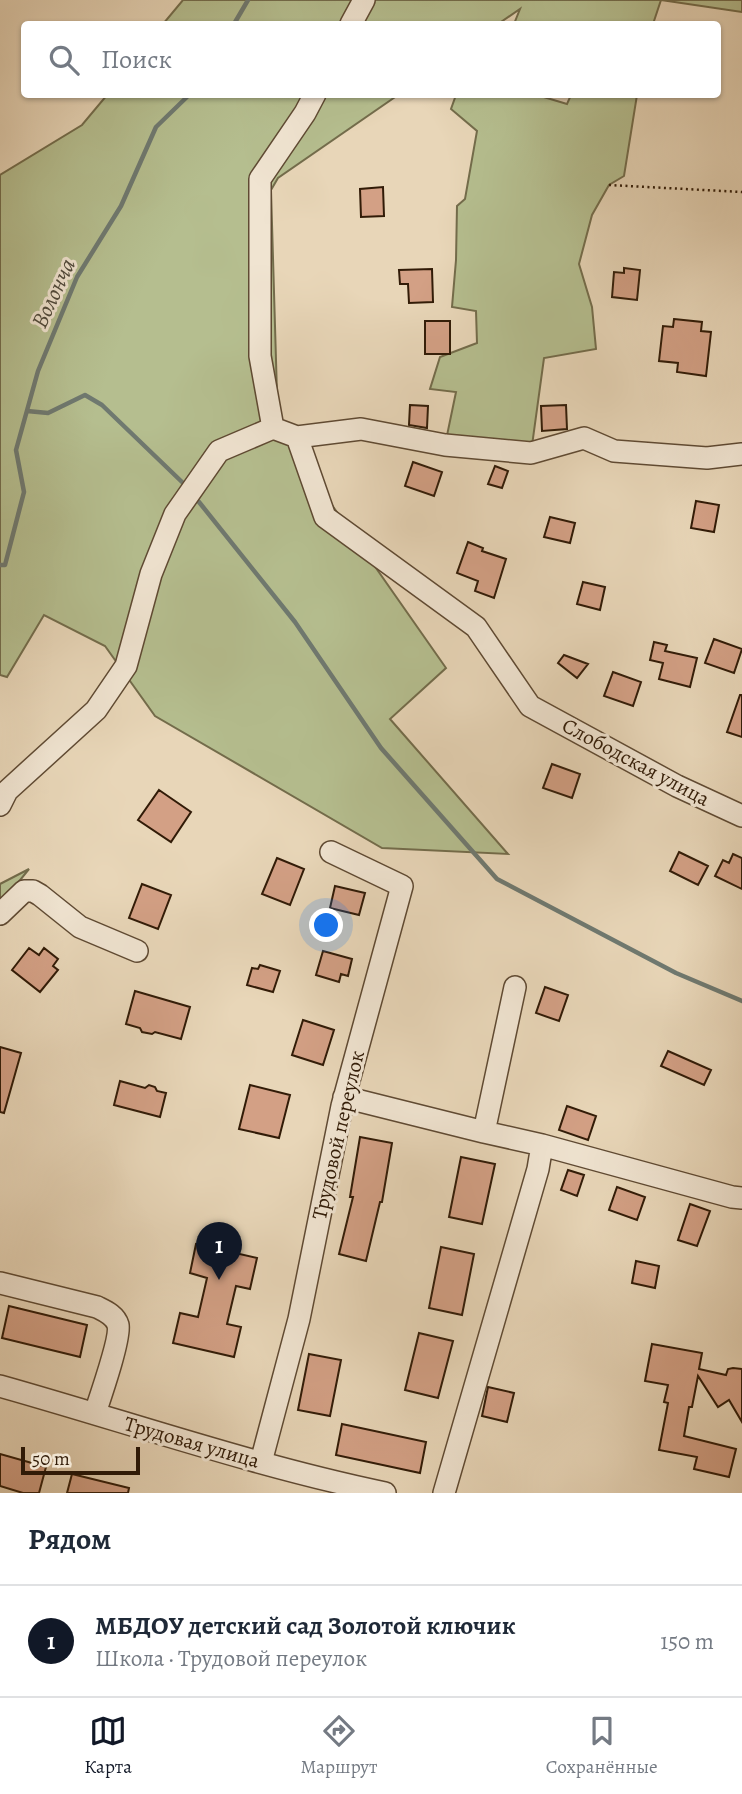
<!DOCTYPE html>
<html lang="ru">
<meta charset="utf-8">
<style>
:root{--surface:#fff;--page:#f2f2f3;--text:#1f2937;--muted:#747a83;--line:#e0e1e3;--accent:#111827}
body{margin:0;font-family:Alegreya,serif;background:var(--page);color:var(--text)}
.scale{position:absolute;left:21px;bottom:18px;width:119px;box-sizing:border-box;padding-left:7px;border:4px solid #311b07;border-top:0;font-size:19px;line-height:24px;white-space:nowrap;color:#311b07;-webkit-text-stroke:5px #f0e4d1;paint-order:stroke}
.you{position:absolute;left:327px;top:926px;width:24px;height:24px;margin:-18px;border:5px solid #fff;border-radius:50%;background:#1a73e8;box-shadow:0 0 0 10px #1a73e833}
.badge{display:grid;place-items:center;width:46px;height:46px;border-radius:50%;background:var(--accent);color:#fff;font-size:23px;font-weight:700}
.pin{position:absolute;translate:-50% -58px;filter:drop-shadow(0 2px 4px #0008)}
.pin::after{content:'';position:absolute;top:37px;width:24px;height:21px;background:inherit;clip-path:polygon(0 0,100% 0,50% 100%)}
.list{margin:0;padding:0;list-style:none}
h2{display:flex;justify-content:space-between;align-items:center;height:91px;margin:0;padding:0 28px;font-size:30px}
h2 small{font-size:23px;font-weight:400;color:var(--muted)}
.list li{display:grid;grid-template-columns:46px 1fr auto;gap:21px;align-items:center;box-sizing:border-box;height:112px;padding:0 28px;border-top:2px solid var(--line)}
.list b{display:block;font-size:26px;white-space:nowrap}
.list p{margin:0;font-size:23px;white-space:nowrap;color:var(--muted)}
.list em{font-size:23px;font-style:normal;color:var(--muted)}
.icon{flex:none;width:38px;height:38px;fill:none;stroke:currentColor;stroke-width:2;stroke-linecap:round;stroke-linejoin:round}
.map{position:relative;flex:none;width:742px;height:1493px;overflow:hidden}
.search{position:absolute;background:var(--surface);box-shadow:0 2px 5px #0004;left:21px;right:21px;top:21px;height:77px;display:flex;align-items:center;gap:18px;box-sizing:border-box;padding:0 24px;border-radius:7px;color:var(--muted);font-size:26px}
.sheet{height:203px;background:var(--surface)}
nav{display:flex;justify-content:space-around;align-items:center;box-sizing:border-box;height:98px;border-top:2px solid var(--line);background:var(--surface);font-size:19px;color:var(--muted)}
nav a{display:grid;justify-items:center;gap:4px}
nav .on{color:var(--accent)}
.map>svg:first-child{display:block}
.green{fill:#b5be8f;stroke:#736c4b;stroke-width:2}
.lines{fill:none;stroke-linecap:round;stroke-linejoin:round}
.stream{stroke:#6f7970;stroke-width:4.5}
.building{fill:#d3a085;stroke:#311b07;stroke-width:2}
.minor-casing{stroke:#5f4a33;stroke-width:24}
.path{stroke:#311b07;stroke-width:2.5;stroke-dasharray:2 3.5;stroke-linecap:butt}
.minor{stroke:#f0e4d1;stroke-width:21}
.labels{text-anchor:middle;stroke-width:6;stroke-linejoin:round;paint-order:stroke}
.street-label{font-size:21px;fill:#311b07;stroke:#f0e4d1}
.water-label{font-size:23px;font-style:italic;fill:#504a3c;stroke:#f0e4d1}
</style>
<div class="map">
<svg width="742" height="1493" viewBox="0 0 742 1493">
<rect width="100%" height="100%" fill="#e8d6b8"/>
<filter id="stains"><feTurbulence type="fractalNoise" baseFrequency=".00286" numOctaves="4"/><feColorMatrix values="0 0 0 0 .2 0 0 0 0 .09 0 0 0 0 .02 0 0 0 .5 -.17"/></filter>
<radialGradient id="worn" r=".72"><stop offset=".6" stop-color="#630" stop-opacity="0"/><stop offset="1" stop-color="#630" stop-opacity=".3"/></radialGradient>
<path class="green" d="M 183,0 L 742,0 L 742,12 L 661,0 L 653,24 L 514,24 L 520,9 L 498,24 L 163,24 Z
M 107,95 L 398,95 L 278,178 L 271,190 L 278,428 L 446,668 L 390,719 L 508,854 L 382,848 L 155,716 L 105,646 L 44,615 L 7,677 L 0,675 L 0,175 L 82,125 Z
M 456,95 L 537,95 L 567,104 L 571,95 L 637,95 L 624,176 L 609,185 L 592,215 L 579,264 L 592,307 L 596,349 L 544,358 L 531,453 L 445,445 L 456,392 L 430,389 L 440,357 L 477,343 L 476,311 L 452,307 L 456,260 L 457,206 L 465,199 L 477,131 L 451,109 Z
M 29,869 L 0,905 L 0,884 Z"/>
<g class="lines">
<path class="stream" d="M 234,24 L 248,0
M 27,411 L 48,413 L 85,395 L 102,405 L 182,482
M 199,502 L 295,622 L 381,748 L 497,879 L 676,973 L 742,1001
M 0,565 L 5,565 L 24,492 L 16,450 L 38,371 L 77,277 L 121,206 L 156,127 L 190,94"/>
</g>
<path class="building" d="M 383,187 L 384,216 L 361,217 L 360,189 Z
M 624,268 L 640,270 L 637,300 L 612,297 L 614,272 L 624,273 Z
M 432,269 L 433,302 L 409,303 L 408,284 L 400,284 L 399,270 Z
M 674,319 L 702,322 L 701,331 L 711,332 L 706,376 L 677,372 L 678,363 L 659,361 L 663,326 L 673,327 Z
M 425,321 L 450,321 L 450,354 L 425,354 Z
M 410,405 L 428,406 L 427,428 L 409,425 Z
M 566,405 L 567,429 L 542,431 L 541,406 Z
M 413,462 L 442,472 L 434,496 L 405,486 Z
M 495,466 L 508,471 L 502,488 L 488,484 Z
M 696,501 L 719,505 L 714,532 L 691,528 Z
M 550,517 L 575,523 L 570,543 L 544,537 Z
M 468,542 L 483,548 L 482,551 L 506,559 L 494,598 L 475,591 L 478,581 L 457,573 Z
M 583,582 L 605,587 L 600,610 L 577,604 Z
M 714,639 L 742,649 L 734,673 L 705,663 Z
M 654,642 L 667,645 L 665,651 L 697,658 L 690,687 L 659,679 L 663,663 L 650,660 Z
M 564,655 L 588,664 L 577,678 L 558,663 Z
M 613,672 L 641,682 L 633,706 L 604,696 Z
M 740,695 L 742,695 L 742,737 L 727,732 Z
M 552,764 L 580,774 L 572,798 L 543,788 Z
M 159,790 L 191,812 L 171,842 L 138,820 Z
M 679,852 L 708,866 L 698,885 L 670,871 Z
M 733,854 L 742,858 L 742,889 L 715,876 L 723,860 L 729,863 Z
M 277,858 L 304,869 L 290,905 L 262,894 Z
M 142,884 L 171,895 L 158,929 L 129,918 Z
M 335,886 L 365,893 L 359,915 L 330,908 Z
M 29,948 L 39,955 L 44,948 L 58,959 L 53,966 L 58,970 L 40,992 L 12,970 Z
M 323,951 L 352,959 L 348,976 L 341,974 L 339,982 L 316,975 Z
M 260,965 L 280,971 L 273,992 L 247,985 L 252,968 L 258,969 Z
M 545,987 L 568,995 L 559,1021 L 536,1013 Z
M 135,991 L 190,1007 L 181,1039 L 155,1032 L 152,1034 L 142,1032 L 140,1028 L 126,1024 Z
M 303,1020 L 334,1030 L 323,1065 L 292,1055 Z
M 0,1047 L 21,1053 L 4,1113 L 0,1112 Z
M 668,1051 L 711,1070 L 704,1085 L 661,1066 Z
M 120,1081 L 145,1088 L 149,1085 L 155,1087 L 157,1091 L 166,1093 L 160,1117 L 114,1105 Z
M 250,1085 L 290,1095 L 279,1138 L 239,1129 Z
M 567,1106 L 596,1116 L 588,1140 L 559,1130 Z
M 360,1137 L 392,1143 L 382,1202 L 380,1202 L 366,1261 L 339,1254 L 353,1197 L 350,1197 Z
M 461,1157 L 495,1164 L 482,1224 L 449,1217 Z
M 568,1170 L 584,1175 L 577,1196 L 561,1190 Z
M 617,1187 L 645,1197 L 637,1220 L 609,1210 Z
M 690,1204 L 710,1211 L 697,1246 L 678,1240 Z
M 196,1244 L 257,1258 L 250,1289 L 236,1286 L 227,1324 L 241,1327 L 234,1357 L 173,1343 L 180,1313 L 198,1317 L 207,1278 L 190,1273 Z
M 441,1247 L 474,1254 L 462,1315 L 429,1308 Z
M 636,1261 L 659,1266 L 655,1288 L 632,1283 Z
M 9,1306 L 87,1325 L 80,1357 L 2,1338 Z
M 419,1333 L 453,1341 L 438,1398 L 405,1390 Z
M 652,1344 L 702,1353 L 699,1369 L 726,1375 L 728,1369 L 733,1368 L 742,1369 L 742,1422 L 729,1400 L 718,1407 L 698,1376 L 692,1407 L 689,1407 L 684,1436 L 736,1449 L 729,1477 L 694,1469 L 697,1457 L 659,1450 L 668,1403 L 664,1402 L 668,1385 L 645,1381 Z
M 309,1354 L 341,1360 L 330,1416 L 298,1410 Z
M 488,1387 L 514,1393 L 507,1422 L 482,1416 Z
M 342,1424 L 426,1442 L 420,1473 L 336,1455 Z
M 0,1454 L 46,1467 L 39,1493 L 23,1493 L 0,1486 Z
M 72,1474 L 129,1488 L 128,1493 L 67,1493 Z"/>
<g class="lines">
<g class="minor-casing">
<path id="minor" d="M 351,24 L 364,0
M 273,428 L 260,356 L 260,179 L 305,113 L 315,94
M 297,437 L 325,517 L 476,627 L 530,706 L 677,786 L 742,816
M 0,805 L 7,791 L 96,710 L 126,666 L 151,574 L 175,514 L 219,451 L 273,428 L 297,437 L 361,429 L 445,445 L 531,453 L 584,438 L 614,451 L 707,458 L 742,454
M 0,914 L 24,891 L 33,891 L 40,895 L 80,927 L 137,951
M 344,1097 L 484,1132
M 542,1145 L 732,1197 L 742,1198
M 0,1283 L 97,1307 C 105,1311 115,1315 118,1325 C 121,1337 100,1398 95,1413
M 0,1386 C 128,1422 255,1466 385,1493
M 261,1462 L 299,1319 L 342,1106 L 402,886 L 331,852
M 444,1493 L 538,1169 L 542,1145 L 484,1132 L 515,987"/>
</g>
<path class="path" d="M 609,185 L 742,192"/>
<use href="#minor" class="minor"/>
</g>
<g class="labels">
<g class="street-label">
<text transform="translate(636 762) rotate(28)" y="7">Слободская улица</text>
<text transform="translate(338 1135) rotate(-77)" y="7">Трудовой переулок</text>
<text transform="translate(192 1442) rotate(16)" y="7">Трудовая улица</text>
</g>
<g class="water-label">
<text transform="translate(53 293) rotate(-65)" y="8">Волонча</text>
</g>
</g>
<rect width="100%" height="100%" filter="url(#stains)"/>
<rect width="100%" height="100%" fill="url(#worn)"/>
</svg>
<div class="scale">50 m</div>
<div class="you"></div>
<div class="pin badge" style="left:219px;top:1280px">1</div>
<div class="search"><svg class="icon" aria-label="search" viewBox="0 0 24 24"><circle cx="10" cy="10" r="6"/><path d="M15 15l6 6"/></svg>Поиск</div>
</div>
<section class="sheet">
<h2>Рядом<small></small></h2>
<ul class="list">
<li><span class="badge">1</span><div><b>МБДОУ детский сад Золотой ключик</b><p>Школа · Трудовой переулок</p></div><em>150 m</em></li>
</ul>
</section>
<nav>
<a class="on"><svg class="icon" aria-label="map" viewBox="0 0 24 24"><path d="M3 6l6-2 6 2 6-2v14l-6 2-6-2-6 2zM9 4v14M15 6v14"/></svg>Карта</a>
<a><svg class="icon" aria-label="directions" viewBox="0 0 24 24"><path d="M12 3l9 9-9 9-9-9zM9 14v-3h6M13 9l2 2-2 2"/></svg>Маршрут</a>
<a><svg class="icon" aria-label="saved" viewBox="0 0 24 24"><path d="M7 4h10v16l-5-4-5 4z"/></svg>Сохранённые</a>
</nav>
